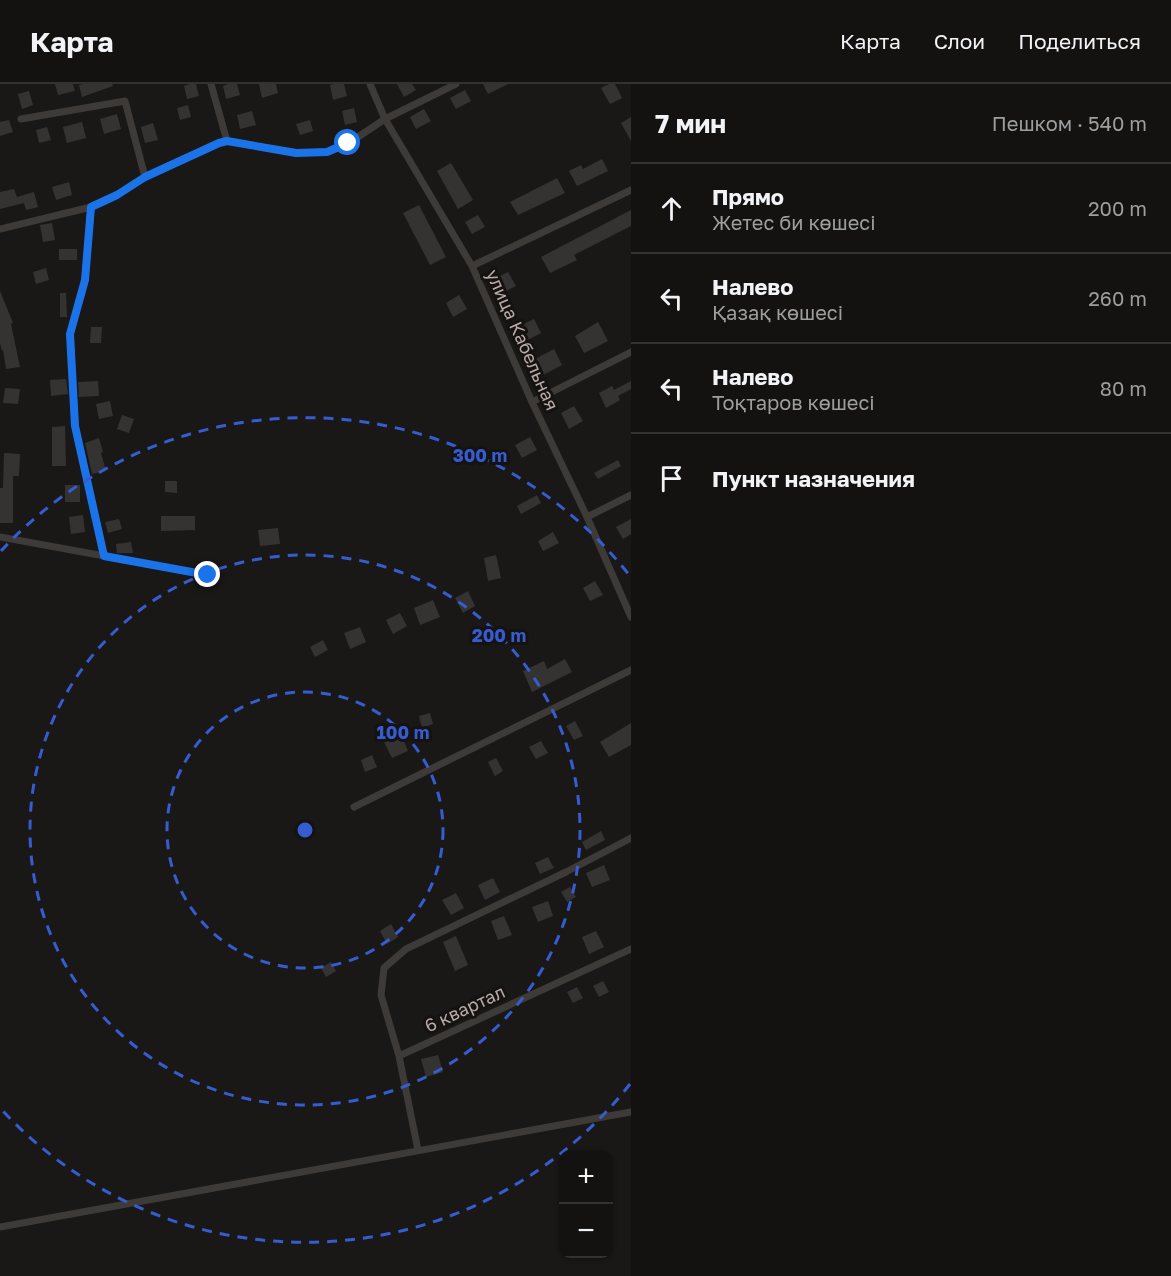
<!DOCTYPE html>
<html lang="ru">
<meta charset="utf-8">
<style>
:root{--surface:#131210;--page:#20201e;--text:#f1f3f6;--muted:#9d9e9f;--line:#323230}
body{margin:0;font-family:"Golos Text",sans-serif;background:var(--page);color:var(--text)}
.controls{position:absolute;right:18px;bottom:18px;display:grid;overflow:hidden;border-radius:12px;box-shadow:0 2px 4px #0004}
.controls button{width:54px;height:54px;display:grid;place-items:center;padding:0;border:0;border-bottom:2px solid var(--line);background:var(--surface);color:var(--text);font:30px sans-serif}
.stop{position:absolute;width:18px;height:18px;margin:-14px;border:4px solid #1a73e8;border-radius:50%;background:#fff}
.stop.end{background:#1a73e8;border-color:#fff;box-shadow:0 2px 6px #0008}
.list{margin:0;padding:0;list-style:none}
h2{display:flex;justify-content:space-between;align-items:center;height:78px;margin:0;padding:0 24px;font-size:26px}
h2 small{font-size:20px;font-weight:400;color:var(--muted)}
.list li{display:grid;grid-template-columns:39px 1fr auto;gap:18px;align-items:center;box-sizing:border-box;height:90px;padding:0 24px;border-top:2px solid var(--line)}
.list b{display:block;font-size:22px;white-space:nowrap}
.list p{margin:0;font-size:20px;white-space:nowrap;color:var(--muted)}
.list em{font-size:20px;font-style:normal;color:var(--muted)}
.icon{flex:none;width:33px;height:33px;fill:none;stroke:currentColor;stroke-width:2;stroke-linecap:round;stroke-linejoin:round}
.map{position:relative;flex:none;width:631px;height:1192px;overflow:hidden}
header{display:flex;align-items:center;gap:36px;box-sizing:border-box;height:84px;padding:0 30px;background:var(--surface);border-bottom:2px solid var(--line)}
header strong{font-size:28px}
nav{display:flex;gap:33px;margin-inline-start:auto;font-size:21px}
main{display:flex}
aside{flex:1;background:var(--surface)}
.map>svg:first-child{display:block}
.building{fill:#353331}
.lines{fill:none;stroke-linecap:round;stroke-linejoin:round}
.street{stroke:#3e3a37;stroke-width:7}
.route{stroke:#1a73e8;stroke-width:8}
.ring{fill:none;stroke:#355cd1;stroke-width:3;stroke-dasharray:10 8}
.labels{text-anchor:middle;stroke-width:6;stroke-linejoin:round;paint-order:stroke}
.street-label{font-size:18px;fill:#baaba7;stroke:#141311}
.centre{fill:#355cd1;stroke:#141311;stroke-width:3}
.ring-label{font-size:18px;text-anchor:middle;font-weight:bold;fill:#355cd1;stroke:#141311;stroke-width:6;stroke-linejoin:round;paint-order:stroke}
</style>
<header>
<strong>Карта</strong>
<nav><a>Карта</a><a>Слои</a><a>Поделиться</a></nav>
</header>
<main>
<div class="map">
<svg width="631" height="1192" viewBox="0 0 631 1192">
<rect width="100%" height="100%" fill="#191816"/>
<path class="building" d="M 55,0 L 73,0 L 75,7 L 58,11 Z
M 83,0 L 112,0 L 113,2 L 82,13 L 79,1 Z
M 190,0 L 196,0 L 199,12 L 187,15 L 184,2 Z
M 228,0 L 237,0 L 240,11 L 226,15 L 223,2 Z
M 259,0 L 276,0 L 278,9 L 262,14 Z
M 334,0 L 344,0 L 347,12 L 333,16 L 330,1 Z
M 397,0 L 412,0 L 416,6 L 404,13 Z
M 483,0 L 508,0 L 488,10 Z
M 609,0 L 615,0 L 622,14 L 610,20 L 601,4 Z
M 465,6 L 471,17 L 456,25 L 450,14 Z
M 29,7 L 33,21 L 22,25 L 18,10 Z
M 188,21 L 191,33 L 180,36 L 177,24 Z
M 354,24 L 357,38 L 345,41 L 342,27 Z
M 424,25 L 431,37 L 416,45 L 410,33 Z
M 252,27 L 256,41 L 240,45 L 237,31 Z
M 117,30 L 121,45 L 104,50 L 100,35 Z
M 631,33 L 631,57 L 621,39 Z
M 9,36 L 13,48 L 0,52 L 0,38 Z
M 310,36 L 313,47 L 300,51 L 296,40 Z
M 82,38 L 86,54 L 67,59 L 63,43 Z
M 153,39 L 158,56 L 145,59 L 141,43 Z
M 47,43 L 51,56 L 39,59 L 36,46 Z
M 602,75 L 608,87 L 577,102 L 569,87 L 581,81 L 583,85 Z
M 451,79 L 473,116 L 458,125 L 437,87 Z
M 557,94 L 565,109 L 518,131 L 510,118 Z
M 69,98 L 72,111 L 56,116 L 52,103 Z
M 14,105 L 17,113 L 34,108 L 38,123 L 26,126 L 24,119 L 0,125 L 0,108 Z
M 419,121 L 446,173 L 430,181 L 403,129 Z
M 631,126 L 631,142 L 574,171 L 577,176 L 550,189 L 541,173 Z
M 478,131 L 485,143 L 472,150 L 465,138 Z
M 52,139 L 55,156 L 43,158 L 40,141 Z
M 59,165 L 77,165 L 77,176 L 59,176 Z
M 46,184 L 49,196 L 36,200 L 33,188 Z
M 508,188 L 516,202 L 500,210 L 492,196 Z
M 0,207 L 13,239 L 11,240 L 20,283 L 6,285 L 3,266 L 2,267 L 0,259 Z
M 60,209 L 66,209 L 67,233 L 60,233 Z
M 459,211 L 467,225 L 453,233 L 446,219 Z
M 534,235 L 541,249 L 526,257 L 518,243 Z
M 598,238 L 608,257 L 584,269 L 575,252 Z
M 91,243 L 102,243 L 101,259 L 90,259 Z
M 554,265 L 562,281 L 543,291 L 535,275 Z
M 66,295 L 68,310 L 51,312 L 50,296 Z
M 98,297 L 99,312 L 79,313 L 78,298 Z
M 631,297 L 631,305 L 618,312 L 620,316 L 606,324 L 599,309 L 612,302 L 614,306 Z
M 5,304 L 20,305 L 18,320 L 3,319 Z
M 110,317 L 113,332 L 99,335 L 96,320 Z
M 574,322 L 583,337 L 569,345 L 561,329 Z
M 122,331 L 134,335 L 129,349 L 117,345 Z
M 65,342 L 66,382 L 52,382 L 52,343 Z
M 530,353 L 537,366 L 522,374 L 515,361 Z
M 99,354 L 103,368 L 101,369 L 106,387 L 92,390 L 85,359 Z
M 4,369 L 20,370 L 19,392 L 13,392 L 13,439 L 0,439 L 0,404 L 3,404 Z
M 618,376 L 621,382 L 598,395 L 594,389 Z
M 165,397 L 177,397 L 177,409 L 165,408 Z
M 65,401 L 80,401 L 80,418 L 65,418 Z
M 537,411 L 541,419 L 521,430 L 517,422 Z
M 83,431 L 85,448 L 71,450 L 69,433 Z
M 161,432 L 195,432 L 195,446 L 161,447 Z
M 119,435 L 122,445 L 108,449 L 105,438 Z
M 631,435 L 631,450 L 623,455 L 616,443 Z
M 278,444 L 280,460 L 260,462 L 258,446 Z
M 553,448 L 559,459 L 543,467 L 538,457 Z
M 131,458 L 133,469 L 117,469 L 116,460 Z
M 496,471 L 501,494 L 488,497 L 484,474 Z
M 595,497 L 603,511 L 590,517 L 583,504 Z
M 468,507 L 475,522 L 463,529 L 455,514 Z
M 433,516 L 440,533 L 420,541 L 414,524 Z
M 400,529 L 407,542 L 393,550 L 386,536 Z
M 360,543 L 366,558 L 350,565 L 344,549 Z
M 323,556 L 328,566 L 315,573 L 310,563 Z
M 565,575 L 572,588 L 532,608 L 523,587 L 544,577 L 547,585 Z
M 430,629 L 433,640 L 422,644 L 419,632 Z
M 575,637 L 583,652 L 574,656 L 566,642 Z
M 631,639 L 631,661 L 609,673 L 600,658 Z
M 401,650 L 408,667 L 392,674 L 384,658 Z
M 541,657 L 548,669 L 536,675 L 529,663 Z
M 372,671 L 377,683 L 365,688 L 361,676 Z
M 496,674 L 503,687 L 495,692 L 488,678 Z
M 601,747 L 605,756 L 586,766 L 582,758 Z
M 548,773 L 554,784 L 540,790 L 535,779 Z
M 604,781 L 610,796 L 592,803 L 586,789 Z
M 493,794 L 500,808 L 485,816 L 478,801 Z
M 570,803 L 576,813 L 567,818 L 561,808 Z
M 456,809 L 464,824 L 451,831 L 442,816 Z
M 548,817 L 553,832 L 538,838 L 532,823 Z
M 504,832 L 512,851 L 498,856 L 491,837 Z
M 391,840 L 398,853 L 387,860 L 380,847 Z
M 596,847 L 604,863 L 589,870 L 582,853 Z
M 456,852 L 468,881 L 455,887 L 443,858 Z
M 331,878 L 336,887 L 326,893 L 321,884 Z
M 603,897 L 609,908 L 599,913 L 593,902 Z
M 577,903 L 583,914 L 573,919 L 567,908 Z
M 438,971 L 443,988 L 426,993 L 421,975 Z"/>
<g class="lines">
<path class="street" d="M 211,0 L 227,57
M 370,0 L 385,35 L 472,182 L 532,318 L 587,433 L 631,533
M 21,35 L 125,17 L 145,93
M 91,123 L 85,196 L 70,251 L 75,342 L 104,472
M 0,145 L 91,123 L 117,111 L 145,93 L 219,59 L 227,57 L 296,69 L 327,68 L 349,59 L 385,35 L 456,0
M 472,182 L 631,106
M 532,318 L 631,268
M 587,433 L 631,411
M 0,453 L 208,491
M 354,723 L 631,586
M 399,972 L 381,911 L 384,884 L 406,865 L 566,788 L 631,754
M 418,1066 L 399,972 L 631,865
M 0,1143 L 631,1028"/>
</g>
<g class="lines">
<path class="route" d="M 208,491 L 104,472 L 75,342 L 70,250 L 85,196 L 91,123 L 117,111 L 145,93 L 219,59 L 227,57 L 296,69 L 327,68 L 348,59"/>
</g>
<g class="ring">
<circle cx="305" cy="746" r="138"/>
<circle cx="305" cy="746" r="275"/>
<path d="M630 1000A413 413 0 0 1 1 1025M1 467A413 413 0 0 1 630 492"/>
</g>
<g class="labels">
<g class="street-label">
<text transform="translate(522 256) rotate(66)" y="6">улица Кабельная</text>
<text transform="translate(465 925) rotate(-25)" y="6">6 квартал</text>
</g>
</g>
<circle cx="305" cy="746" r="9" class="centre"/>
<g class="ring-label">
<text x="480" y="378">300 m</text>
<text x="499" y="558">200 m</text>
<text x="403" y="655">100 m</text>
</g>
</svg>
<div class="controls">
<button>+</button>
<button>−</button>
</div>
<div class="stop" style="left:348px;top:59px"></div>
<div class="stop end" style="left:208px;top:491px"></div>
</div>
<aside>
<h2>7 мин<small>Пешком · 540 m</small></h2>
<ul class="list">
<li><svg class="icon" aria-label="ahead" viewBox="0 0 24 24"><path d="M12 20V5M6 11l6-6 6 6"/></svg><div><b>Прямо</b><p>Жетес би көшесі</p></div><em>200 m</em></li>
<li><svg class="icon" aria-label="left" viewBox="0 0 24 24"><path d="M17 20v-9H6M10 6l-5 5 5 5"/></svg><div><b>Налево</b><p>Қазақ көшесі</p></div><em>260 m</em></li>
<li><svg class="icon" aria-label="left" viewBox="0 0 24 24"><path d="M17 20v-9H6M10 6l-5 5 5 5"/></svg><div><b>Налево</b><p>Тоқтаров көшесі</p></div><em>80 m</em></li>
<li><svg class="icon" aria-label="arrive" viewBox="0 0 24 24"><path d="M6 21V4h12l-3 4 3 4H6"/></svg><div><b>Пункт назначения</b></div></li>
</ul>
</aside>
</main>
